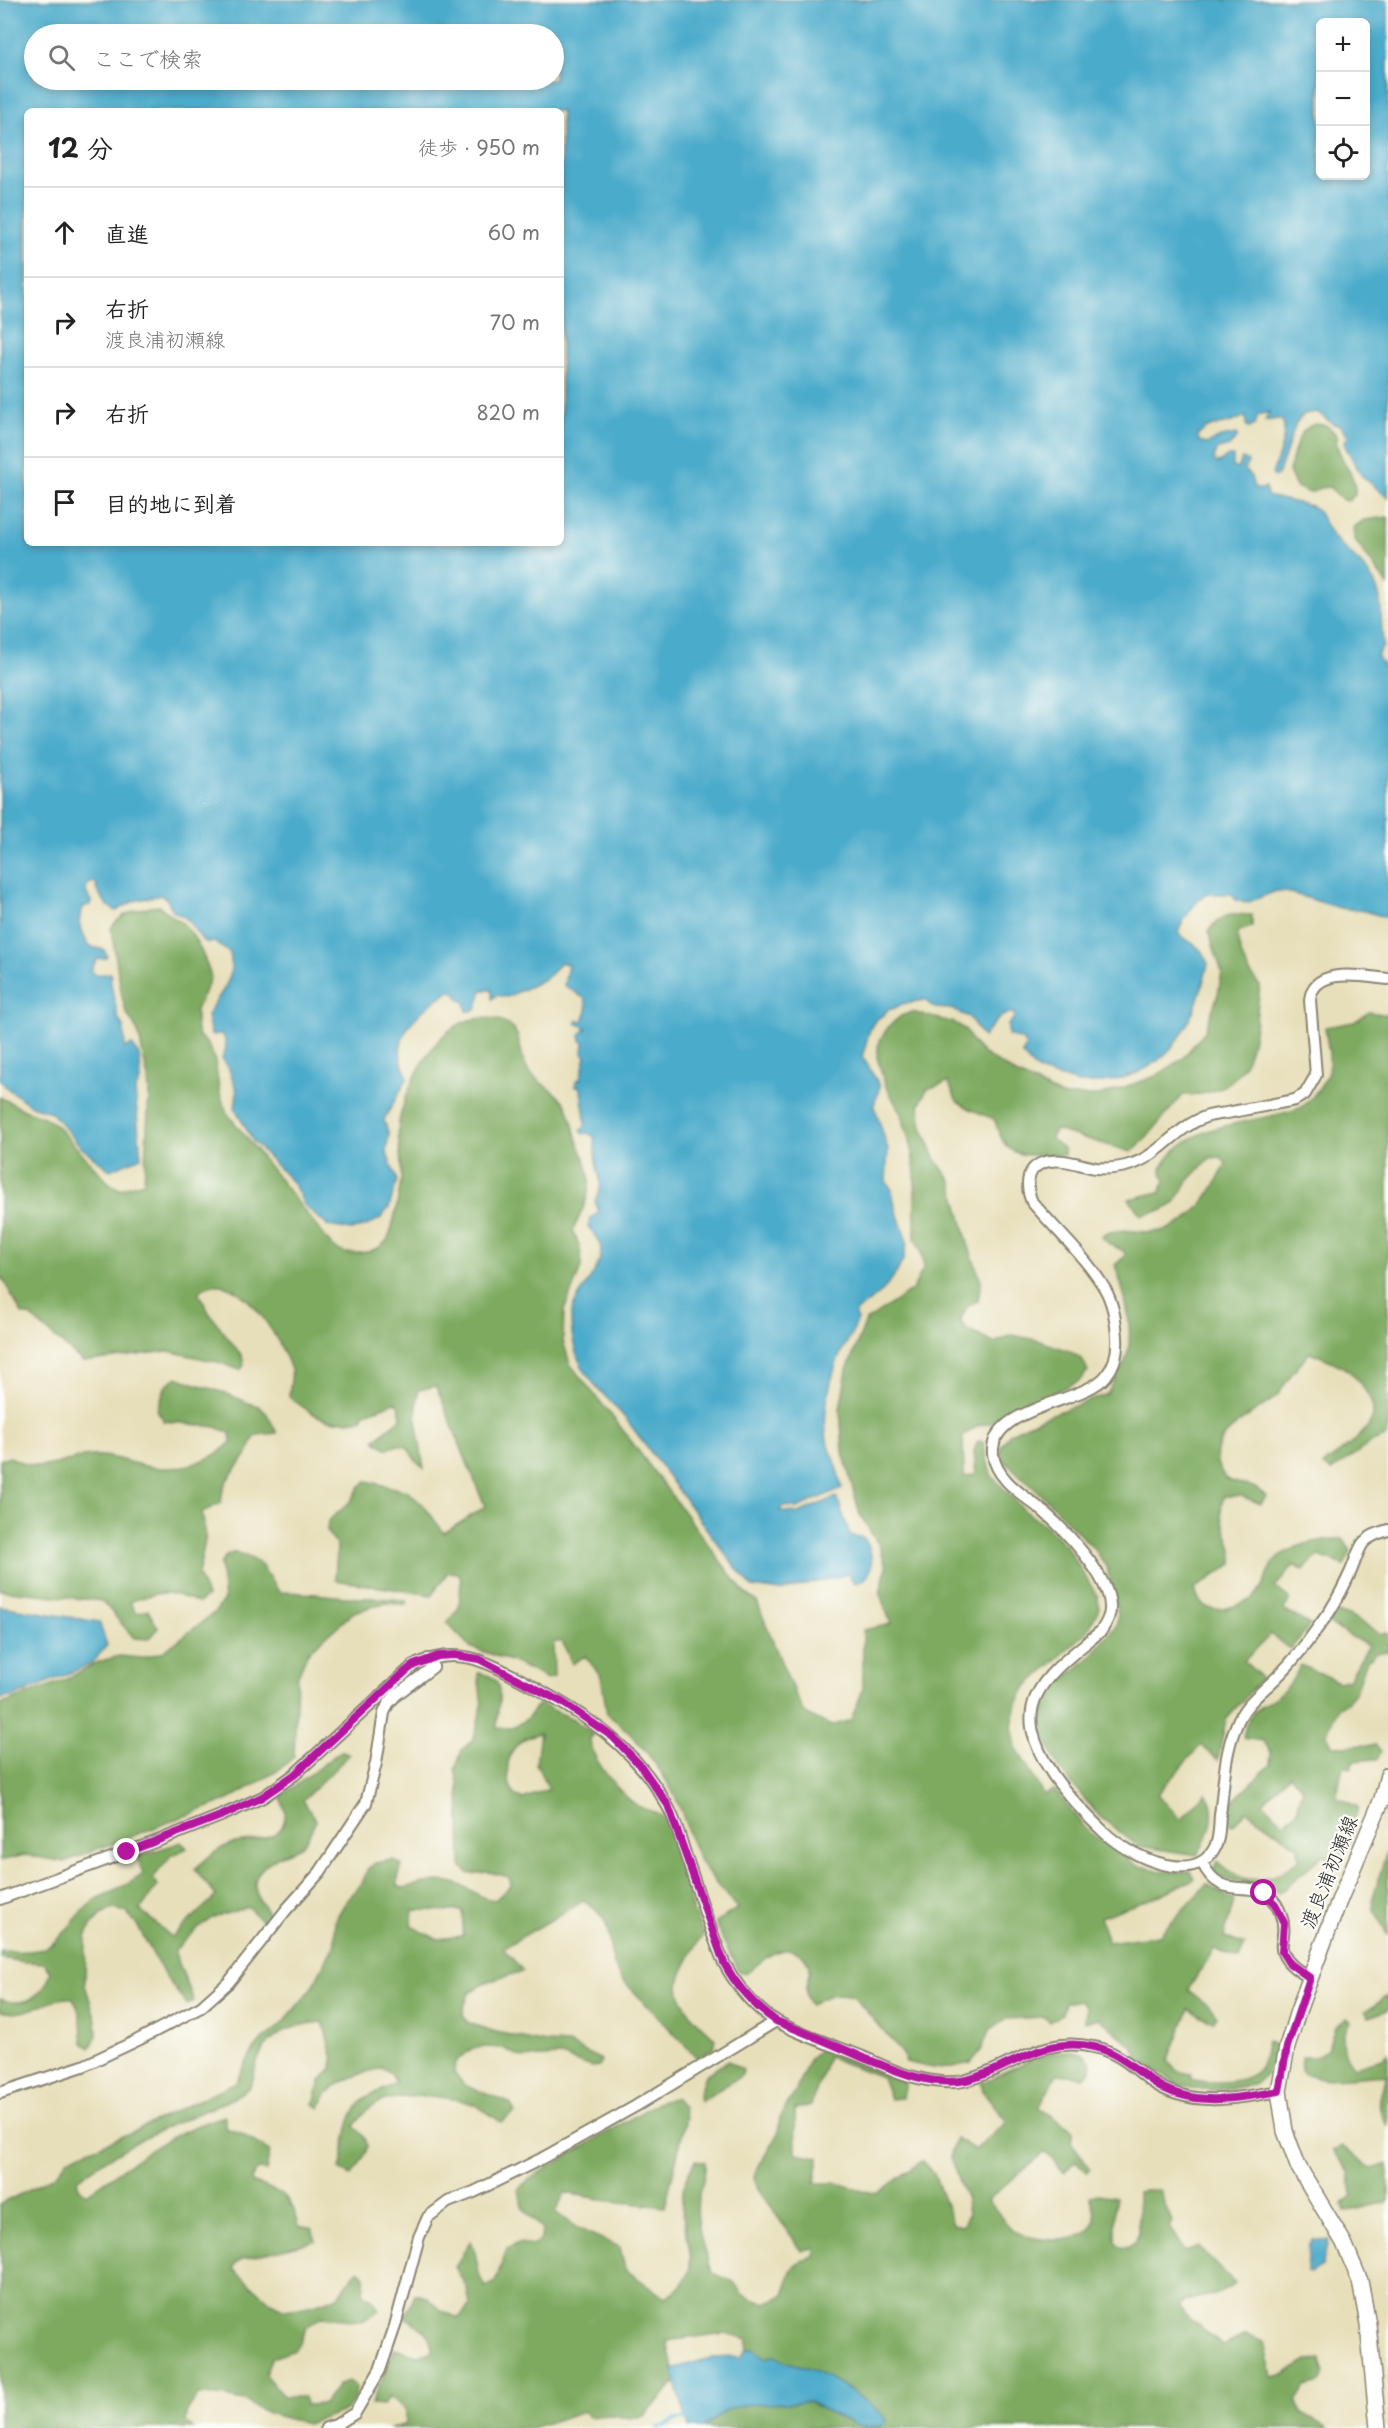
<!DOCTYPE html>
<html lang="ja">
<meta charset="utf-8">
<style>
:root{--surface:#fff;--page:#f2f2f2;--text:#222;--muted:#767676;--line:#e0e0e0}
body{margin:0;font-family:"Playpen Sans","Klee One",sans-serif;background:var(--page);color:var(--text)}
.controls{position:absolute;right:18px;top:18px;display:grid;overflow:hidden;border-radius:9px;box-shadow:0 3px 9px #0003}
.controls button{width:54px;height:54px;display:grid;place-items:center;padding:0;border:0;border-bottom:2px solid var(--line);background:var(--surface);color:var(--text);font:30px sans-serif}
.stop{position:absolute;width:18px;height:18px;margin:-14px;border:4px solid #b5179e;border-radius:50%;background:#fff}
.stop.end{background:#b5179e;border-color:#fff;box-shadow:0 2px 6px #0008}
.list{margin:0;padding:0;list-style:none}
h2{display:flex;justify-content:space-between;align-items:center;height:78px;margin:0;padding:0 24px;font-size:26px}
h2 small{font-size:20px;font-weight:400;color:var(--muted)}
.list li{display:grid;grid-template-columns:39px 1fr auto;gap:18px;align-items:center;box-sizing:border-box;height:90px;padding:0 24px;border-top:2px solid var(--line)}
.list b{display:block;font-size:22px;white-space:nowrap}
.list p{margin:0;font-size:20px;white-space:nowrap;color:var(--muted)}
.list em{font-size:20px;font-style:normal;color:var(--muted)}
.icon{flex:none;width:33px;height:33px;fill:none;stroke:currentColor;stroke-width:2;stroke-linecap:round;stroke-linejoin:round}
.map{position:relative;flex:none;width:1388px;height:2428px;overflow:hidden}
.search{position:absolute;background:var(--surface);box-shadow:0 3px 9px #0003;left:24px;top:24px;width:540px;height:66px;display:flex;align-items:center;gap:15px;box-sizing:border-box;padding:0 21px;border-radius:33px;color:var(--muted);font-size:22px}
.panel{position:absolute;background:var(--surface);box-shadow:0 3px 9px #0003;left:24px;top:108px;width:540px;height:438px;border-radius:9px}
.map>svg:first-child{display:block}
.forest{fill:#7eaa61;stroke:#546a46;stroke-width:1.5;fill-rule:evenodd}
.water{fill:#4cabcb;stroke:#3c6b7b;stroke-width:1.5;fill-rule:evenodd}
.lines{fill:none;stroke-linecap:round;stroke-linejoin:round}
.stream{stroke:#4cabcb;stroke-width:4}
.street-casing{stroke:#898572;stroke-width:14}
.secondary-casing{stroke:#898572;stroke-width:18}
.street{stroke:#fff;stroke-width:10}
.secondary{stroke:#fff;stroke-width:15}
.route{stroke:#b5179e;stroke-width:8}
.labels{text-anchor:middle;stroke-width:4.5;stroke-linejoin:round;paint-order:stroke}
.street-label{font-size:20px;fill:#2b2b2b;stroke:#fdfcf7}
</style>
<div class="map">
<svg width="1388" height="2428" viewBox="0 0 1388 2428">
<rect width="100%" height="100%" fill="#fdfcf7"/>
<filter id="ink" filterUnits="userSpaceOnUse"><feTurbulence type="fractalNoise" baseFrequency=".0167" numOctaves="2"/><feDisplacementMap in="SourceGraphic" scale="12" xChannelSelector="R" yChannelSelector="G"/><feConvolveMatrix kernelMatrix="1 2 1 2 8 2 1 2 1" color-interpolation-filters="sRGB"/></filter>
<filter id="wash" filterUnits="userSpaceOnUse"><feTurbulence type="fractalNoise" baseFrequency=".008" numOctaves="4" result="noise"/><feDisplacementMap in="SourceGraphic" scale="24" xChannelSelector="R" yChannelSelector="G"/><feGaussianBlur stdDeviation="1.35" result="paint"/><feColorMatrix in="noise" values="0 0 0 0 0 0 0 0 0 0 0 0 0 0 0 0 0 1.4 0 .05"/><feComposite in="paint" operator="in"/></filter>
<g filter="url(#wash)">
<rect width="100%" height="100%" fill="#e7dfba"/>
<path class="forest" d="M 1315,424 C 1322,425 1329,425 1333,431 C 1337,435 1336,439 1337,445 C 1341,463 1357,475 1355,495 L 1348,501 L 1343,500 L 1329,487 L 1320,488 L 1310,493 L 1296,487 L 1289,471 C 1294,455 1296,429 1315,424 Z
M 1388,517 L 1388,586 L 1354,539 L 1354,527 L 1364,520 Z
M 160,906 C 169,915 173,916 182,923 C 197,936 205,959 211,977 L 196,1010 L 196,1026 L 198,1035 L 208,1045 L 215,1061 L 220,1094 L 227,1113 L 332,1246 C 344,1254 347,1254 361,1253 C 372,1252 383,1247 388,1238 C 394,1225 399,1194 401,1180 C 403,1159 395,1138 400,1117 C 407,1087 429,1042 456,1026 C 470,1017 493,1015 508,1024 C 522,1032 519,1055 527,1068 C 535,1082 554,1089 564,1102 C 572,1113 573,1127 577,1140 C 581,1150 586,1160 588,1170 C 594,1190 581,1213 573,1230 L 580,1249 L 582,1265 L 564,1311 L 563,1341 L 570,1364 L 619,1425 L 742,1590 L 757,1602 L 789,1681 L 804,1713 L 831,1726 L 851,1720 L 863,1689 L 863,1630 L 891,1624 L 880,1594 L 886,1567 L 880,1547 L 860,1515 L 843,1452 L 840,1409 L 847,1370 L 866,1321 L 912,1290 L 924,1267 L 921,1252 L 915,1239 L 915,1172 L 911,1146 L 901,1114 L 885,1084 L 877,1057 L 879,1041 L 889,1026 L 901,1016 L 912,1012 L 955,1023 L 966,1030 L 972,1042 L 984,1054 L 1016,1074 L 1062,1096 L 1099,1096 L 1156,1076 L 1183,1058 L 1205,1031 L 1218,994 L 1222,972 L 1208,931 C 1222,914 1230,913 1252,915 L 1252,927 L 1237,932 C 1238,952 1247,971 1260,986 C 1253,1040 1255,1096 1183,1095 C 1165,1114 1151,1136 1131,1152 L 1056,1130 L 1050,1138 L 1064,1149 L 1064,1155 C 1043,1152 1016,1163 1003,1141 C 999,1134 997,1126 994,1119 L 970,1109 L 957,1101 L 948,1082 L 927,1089 L 919,1106 L 922,1127 L 936,1160 L 952,1182 L 968,1244 L 981,1281 L 978,1301 L 968,1305 L 960,1321 L 967,1330 L 994,1343 L 1012,1335 L 1037,1340 L 1069,1351 L 1082,1359 L 1088,1371 L 1079,1381 L 1042,1398 L 1003,1420 L 978,1426 L 963,1436 L 964,1477 L 976,1474 L 974,1451 L 978,1441 L 983,1442 L 991,1475 L 1024,1510 L 1048,1528 L 1066,1546 L 1098,1597 L 1099,1608 L 1088,1631 L 1025,1688 L 1017,1704 L 1012,1726 L 1016,1747 L 1044,1796 L 1054,1789 L 1087,1831 L 1136,1865 L 1166,1872 L 1191,1871 L 1194,1879 L 1158,1896 L 1100,1917 L 1108,1942 L 1159,1935 L 1207,1884 L 1234,1901 L 1224,1937 L 1245,1945 L 1239,1959 L 1214,1949 L 1188,1990 L 1209,2006 L 1217,2016 L 1213,2022 L 1189,2009 L 1168,2061 L 1176,2071 L 1192,2074 L 1191,2079 C 1209,2084 1251,2085 1261,2065 C 1264,2058 1265,2049 1267,2042 L 1276,2045 L 1268,2072 L 1254,2085 L 1214,2090 L 1192,2088 L 1178,2084 L 1143,2064 L 1132,2046 L 1099,2018 L 1085,2022 L 1086,2007 L 1080,2000 L 1065,2003 L 1062,2014 L 1050,2022 L 1044,2017 L 1006,2019 L 989,2031 L 982,2049 L 971,2063 L 952,2067 L 932,2068 L 906,2062 L 903,2054 L 854,1997 C 836,1990 826,1996 810,2005 C 800,1984 810,1985 809,1968 C 809,1962 804,1955 799,1953 C 779,1942 761,1962 746,1974 L 739,1972 L 717,1928 L 716,1922 L 738,1908 C 724,1893 710,1878 700,1861 C 691,1845 687,1825 680,1808 C 666,1773 637,1736 607,1714 L 601,1676 L 585,1656 L 572,1664 L 562,1641 L 553,1643 L 554,1677 L 547,1679 L 513,1662 L 470,1647 L 447,1623 L 459,1608 L 461,1581 L 459,1573 L 448,1572 L 432,1595 L 335,1580 L 337,1546 L 327,1532 L 328,1521 L 351,1501 L 360,1486 L 367,1481 L 407,1491 L 425,1507 L 444,1533 L 485,1507 L 436,1386 L 418,1390 L 416,1421 L 424,1468 L 416,1461 L 407,1447 L 398,1445 L 387,1449 L 375,1440 L 401,1418 L 399,1405 L 395,1402 L 363,1414 L 363,1419 C 325,1425 318,1418 289,1397 C 289,1389 293,1377 291,1370 C 281,1339 236,1261 198,1292 L 210,1314 L 242,1356 L 244,1365 L 240,1370 L 218,1362 L 168,1351 L 83,1362 L 30,1316 L 22,1314 L 0,1274 L 0,1097 L 24,1110 L 44,1117 L 56,1125 L 109,1183 L 119,1189 L 144,1182 L 149,1093 L 148,1078 L 138,1032 L 126,1012 L 122,997 L 111,928 C 122,912 142,907 160,906 Z
M 1369,1012 L 1388,1015 L 1388,1436 L 1372,1442 L 1331,1471 L 1323,1465 C 1339,1453 1361,1439 1371,1421 C 1379,1406 1362,1384 1351,1373 C 1341,1363 1323,1358 1310,1352 C 1302,1361 1293,1371 1287,1381 C 1283,1386 1281,1392 1277,1396 C 1257,1415 1198,1435 1222,1474 C 1229,1485 1245,1482 1255,1488 C 1259,1490 1263,1494 1266,1496 L 1261,1504 L 1241,1496 L 1224,1496 C 1214,1520 1235,1538 1233,1564 L 1194,1589 C 1202,1615 1221,1612 1242,1603 C 1245,1602 1251,1600 1254,1597 C 1267,1585 1266,1566 1281,1555 C 1298,1544 1323,1538 1343,1539 L 1351,1551 L 1344,1565 L 1319,1556 L 1303,1570 L 1294,1565 L 1275,1587 L 1290,1599 L 1284,1610 L 1310,1625 L 1290,1650 L 1271,1634 L 1244,1661 L 1262,1678 L 1226,1719 L 1218,1760 L 1201,1745 L 1157,1794 L 1181,1820 L 1206,1793 C 1220,1813 1209,1836 1197,1855 L 1138,1846 L 1100,1817 L 1060,1770 L 1043,1733 L 1043,1716 L 1046,1702 L 1061,1682 L 1091,1656 L 1116,1626 L 1118,1613 L 1114,1594 L 1107,1568 L 1093,1548 L 1048,1501 L 1001,1458 L 1001,1447 L 1010,1433 L 1042,1418 L 1107,1394 C 1113,1383 1120,1372 1125,1361 C 1136,1334 1124,1291 1115,1265 L 1125,1256 L 1124,1251 L 1109,1244 L 1101,1236 C 1119,1227 1127,1231 1146,1232 C 1187,1234 1210,1197 1226,1164 L 1221,1157 L 1210,1158 L 1188,1181 L 1174,1204 L 1163,1210 L 1141,1215 L 1129,1199 L 1160,1192 L 1165,1181 L 1161,1169 C 1189,1118 1252,1126 1300,1108 C 1309,1104 1328,1078 1329,1068 C 1331,1055 1326,1039 1325,1027 L 1354,1022 Z
M 177,1377 C 197,1386 218,1389 237,1398 C 246,1401 249,1405 259,1406 L 267,1414 L 277,1433 L 256,1435 C 251,1442 250,1451 245,1457 C 232,1476 223,1477 221,1503 L 202,1512 L 206,1536 L 198,1575 L 207,1596 L 199,1603 C 167,1590 163,1590 130,1602 L 136,1613 L 148,1610 L 158,1628 L 148,1639 L 134,1638 L 102,1601 L 0,1590 L 0,1460 L 10,1457 C 45,1476 56,1460 90,1456 C 110,1454 130,1464 150,1467 C 177,1471 211,1463 231,1442 L 230,1433 L 216,1427 L 164,1421 L 157,1410 L 166,1385 Z
M 235,1552 C 242,1555 252,1558 259,1563 C 268,1571 270,1584 280,1592 C 303,1592 323,1595 346,1597 C 366,1599 386,1597 406,1601 L 408,1605 L 385,1603 L 354,1612 L 308,1652 L 297,1678 L 294,1757 L 276,1772 L 230,1799 L 64,1862 L 25,1855 L 0,1861 L 0,1705 L 65,1680 L 98,1662 L 119,1656 L 142,1658 L 163,1652 L 215,1612 L 224,1600 L 220,1564 L 226,1556 Z
M 1336,1613 L 1349,1615 L 1381,1634 L 1388,1633 L 1388,1651 L 1377,1653 L 1367,1660 L 1356,1691 L 1347,1702 L 1338,1708 L 1327,1733 L 1332,1746 L 1375,1745 L 1381,1752 L 1377,1759 L 1353,1761 L 1351,1768 L 1343,1767 L 1336,1797 L 1358,1807 L 1348,1849 L 1335,1869 L 1324,1854 L 1279,1893 C 1256,1883 1233,1885 1212,1873 L 1217,1861 C 1245,1889 1272,1883 1299,1859 L 1298,1847 L 1246,1811 L 1233,1825 L 1227,1820 L 1232,1802 L 1270,1765 L 1271,1752 L 1263,1741 L 1243,1738 C 1248,1702 1269,1708 1288,1686 C 1293,1680 1297,1672 1301,1665 L 1339,1682 L 1349,1679 L 1368,1646 L 1329,1624 ZM 1290,1775 L 1303,1788 L 1296,1813 L 1283,1823 L 1263,1802 Z
M 478,1673 C 512,1676 495,1708 497,1728 C 511,1730 521,1725 530,1715 C 534,1710 533,1707 540,1704 L 573,1719 L 594,1735 L 590,1738 C 590,1759 619,1792 635,1804 C 643,1810 657,1811 664,1818 C 679,1835 685,1883 691,1905 C 694,1916 700,1925 704,1935 C 697,1942 693,1950 689,1959 C 685,1967 679,1976 679,1985 C 679,2007 701,2026 716,2039 L 713,2049 L 697,2058 C 678,2037 658,2017 639,1997 C 632,1989 622,1981 617,1972 C 603,1944 619,1920 583,1901 L 503,1948 L 523,1971 L 487,1982 L 469,1993 L 464,2007 L 463,2015 L 468,2023 L 496,2032 L 546,2043 L 569,2044 L 601,2060 L 599,2066 L 592,2067 L 561,2056 L 523,2058 L 503,2048 L 486,2047 L 473,2048 L 455,2062 L 454,2072 L 464,2085 L 510,2103 L 515,2112 L 501,2122 C 492,2116 482,2108 473,2104 C 449,2096 415,2094 389,2099 C 374,2102 361,2114 354,2127 C 378,2143 364,2158 351,2176 L 340,2169 C 347,2145 344,2117 364,2099 C 373,2091 388,2091 396,2082 L 391,2074 L 382,2068 C 360,2073 326,2083 320,2108 L 314,2104 L 320,2081 L 332,2068 L 333,2059 L 323,2022 C 296,2024 271,2032 258,2059 C 254,2067 255,2079 250,2086 C 245,2092 233,2097 227,2101 C 174,2123 122,2145 77,2180 L 79,2188 L 87,2194 C 133,2161 168,2132 225,2116 L 225,2128 L 240,2133 L 270,2151 L 266,2171 L 259,2169 L 255,2172 L 251,2179 L 253,2183 C 283,2193 291,2194 299,2226 L 312,2229 L 316,2241 L 242,2259 L 235,2264 L 233,2269 L 273,2304 L 285,2310 C 299,2308 330,2303 341,2293 C 348,2285 350,2276 359,2270 L 365,2276 L 363,2292 L 373,2300 L 379,2310 L 363,2321 L 321,2317 L 307,2327 L 295,2350 L 272,2358 L 265,2374 C 270,2383 280,2388 283,2397 L 304,2397 L 305,2405 L 324,2404 L 339,2384 L 349,2381 L 356,2387 L 355,2399 L 347,2410 L 306,2424 L 268,2413 L 244,2401 L 221,2396 L 198,2395 L 188,2409 L 186,2422 L 193,2428 L 0,2428 L 0,2205 L 56,2175 L 69,2158 L 130,2133 L 236,2082 L 252,2052 L 262,2040 L 281,2025 L 309,1992 L 335,1944 L 335,1920 L 347,1900 L 362,1883 L 368,1869 L 375,1863 L 393,1860 L 402,1865 L 398,1878 L 398,1886 L 403,1888 C 423,1884 440,1877 460,1885 C 476,1890 475,1897 495,1900 L 511,1885 L 509,1877 L 488,1872 L 469,1874 L 461,1866 L 459,1786 L 455,1770 L 462,1750 L 474,1738 L 482,1706 ZM 540,1733 L 536,1764 L 549,1789 L 523,1799 L 514,1795 C 501,1767 507,1741 540,1733 ZM 413,1910 L 463,1911 L 463,1936 L 437,1939 L 411,1926 Z
M 341,1751 L 349,1755 L 303,1800 L 316,1821 C 311,1830 307,1842 298,1848 C 292,1852 284,1853 277,1857 C 245,1876 252,1891 271,1917 L 264,1923 L 248,1907 L 212,1918 L 197,1929 L 174,1951 L 194,2001 L 187,2005 L 165,1976 L 136,1923 L 126,1912 L 114,1909 L 103,1913 L 92,1924 L 86,1937 L 85,1985 L 96,2020 L 97,2036 L 90,2048 L 83,2043 C 81,2027 82,2011 72,1998 C 43,1997 32,2019 0,2011 L 0,1999 C 24,2008 43,1997 51,1972 L 44,1963 L 25,1962 L 0,1958 L 0,1951 C 14,1951 29,1953 42,1949 C 64,1941 75,1914 94,1901 C 110,1891 128,1886 143,1874 L 137,1857 L 181,1842 L 187,1848 L 171,1856 L 153,1878 L 158,1885 L 140,1910 L 172,1937 L 216,1896 L 195,1869 C 206,1859 216,1849 231,1844 C 249,1839 284,1843 285,1816 C 286,1810 282,1802 280,1797 Z
M 1388,1847 L 1388,1936 L 1374,1910 L 1373,1897 Z
M 1388,1996 L 1388,2010 L 1369,2017 L 1365,2011 Z
M 1346,2018 L 1350,2021 C 1340,2037 1341,2053 1354,2067 L 1382,2059 L 1388,2053 L 1388,2125 C 1373,2105 1382,2097 1385,2075 C 1365,2076 1314,2085 1301,2071 L 1302,2057 L 1315,2057 L 1327,2050 L 1335,2027 Z
M 820,2049 L 905,2082 L 902,2098 L 890,2099 L 882,2077 L 828,2057 L 811,2105 L 795,2109 L 796,2153 L 819,2157 L 815,2183 L 836,2183 L 877,2194 L 922,2161 L 934,2174 L 953,2224 L 962,2226 L 968,2215 L 966,2200 L 950,2158 L 956,2138 L 975,2150 L 1007,2122 L 983,2091 L 981,2083 C 1004,2073 1057,2041 1083,2054 C 1086,2055 1090,2061 1092,2064 L 1091,2071 L 1084,2077 L 1057,2074 L 1039,2108 L 1073,2130 L 1071,2142 L 1091,2169 L 1087,2172 L 1076,2161 L 1064,2172 L 1045,2152 L 988,2200 C 996,2209 1003,2221 1012,2229 C 1029,2242 1084,2247 1094,2223 C 1097,2214 1093,2204 1090,2196 L 1098,2194 L 1115,2197 L 1115,2240 L 1120,2247 L 1127,2248 L 1135,2243 L 1139,2232 L 1138,2193 L 1148,2190 L 1159,2190 L 1172,2222 L 1169,2227 L 1185,2252 L 1199,2247 L 1235,2283 C 1216,2300 1192,2294 1179,2305 L 1184,2314 L 1223,2346 L 1245,2335 L 1264,2342 L 1272,2377 L 1286,2374 L 1308,2360 L 1321,2359 L 1325,2374 L 1320,2383 L 1305,2387 L 1297,2400 L 1302,2414 L 1328,2428 L 703,2428 L 727,2410 L 742,2405 L 780,2402 L 809,2402 L 840,2418 L 807,2367 L 783,2362 L 775,2356 L 766,2358 L 753,2349 L 747,2349 L 748,2339 L 725,2333 L 667,2341 L 676,2382 L 644,2416 L 630,2418 L 610,2415 L 589,2417 L 583,2411 L 532,2428 L 390,2428 L 406,2423 L 406,2410 L 389,2397 L 383,2405 L 371,2404 L 395,2348 L 417,2355 L 432,2352 C 432,2332 420,2327 405,2317 L 415,2294 L 427,2297 L 441,2310 L 459,2318 L 470,2305 L 467,2288 L 455,2267 C 462,2259 463,2249 471,2241 C 479,2256 475,2273 485,2287 L 495,2282 L 507,2249 L 518,2243 L 533,2245 L 541,2239 L 542,2230 L 522,2207 L 519,2188 L 535,2175 L 662,2100 L 675,2098 L 683,2107 L 686,2118 L 665,2207 L 612,2201 L 565,2193 L 555,2212 L 577,2228 L 620,2247 L 625,2269 L 665,2298 C 711,2272 680,2237 682,2198 C 683,2183 689,2172 696,2160 L 705,2162 C 707,2175 700,2186 698,2199 C 695,2222 703,2252 713,2273 L 734,2282 L 743,2295 L 752,2299 L 765,2303 L 784,2295 C 793,2271 786,2263 815,2257 L 815,2249 L 802,2251 L 759,2191 L 755,2180 L 756,2171 L 778,2133 L 780,2117 L 796,2090 L 810,2058 Z
M 728,2061 L 743,2070 L 742,2075 L 700,2102 L 699,2094 L 705,2075 Z
M 1342,2146 L 1372,2169 L 1388,2164 L 1388,2200 L 1386,2202 L 1345,2212 L 1343,2204 L 1352,2195 L 1349,2172 L 1333,2150 Z"/>
<path class="water" d="M 0,0 L 1388,0 L 1388,498 L 1361,475 L 1344,444 L 1348,435 L 1340,425 L 1333,424 L 1317,412 L 1304,414 L 1296,423 L 1278,475 L 1275,477 L 1272,474 C 1278,457 1287,438 1283,421 L 1277,419 L 1265,421 L 1269,412 L 1258,415 L 1255,425 L 1249,428 L 1246,425 L 1246,417 C 1240,417 1238,420 1232,422 C 1216,427 1213,422 1198,435 L 1199,441 L 1206,444 L 1221,437 L 1236,434 L 1238,437 L 1229,446 L 1218,449 L 1214,457 L 1215,462 L 1219,463 L 1228,456 L 1233,456 L 1233,467 L 1238,469 L 1242,459 L 1248,461 L 1245,471 L 1250,474 L 1254,487 L 1260,490 L 1266,487 L 1267,496 L 1311,506 L 1319,513 L 1332,536 L 1362,565 L 1374,581 L 1380,597 L 1383,646 L 1377,655 L 1384,667 L 1388,669 L 1388,918 L 1365,911 L 1340,908 L 1291,893 L 1276,891 L 1246,903 L 1236,900 L 1232,894 L 1205,894 C 1195,903 1182,920 1178,933 C 1193,947 1199,941 1208,964 C 1195,1022 1172,1071 1109,1081 C 1093,1084 1083,1085 1068,1080 C 1044,1072 1039,1077 1022,1054 L 1026,1046 L 1022,1040 L 1008,1035 L 1008,1025 L 1014,1018 L 1014,1013 C 1000,1012 991,1027 983,1037 L 969,1017 L 951,1009 L 935,1008 L 924,1000 L 902,1004 L 895,1008 L 887,1010 L 884,1015 C 866,1022 869,1041 862,1056 L 880,1086 L 874,1105 L 888,1149 L 886,1181 L 892,1190 L 895,1206 L 907,1242 L 904,1258 L 897,1272 L 882,1292 L 857,1311 L 855,1316 L 857,1320 C 854,1336 842,1346 837,1362 C 829,1385 822,1414 827,1440 C 828,1447 833,1454 835,1461 C 838,1470 839,1479 842,1488 L 797,1508 L 783,1506 L 780,1511 L 798,1513 L 837,1497 L 850,1535 L 864,1538 C 874,1551 877,1583 853,1582 L 848,1574 L 781,1591 L 752,1587 C 706,1533 669,1474 625,1418 C 606,1395 579,1375 574,1344 C 572,1336 571,1325 571,1316 C 573,1294 607,1267 600,1245 C 598,1239 592,1232 588,1226 L 591,1218 L 599,1212 L 595,1201 C 605,1182 599,1181 596,1162 C 595,1154 595,1145 594,1137 L 588,1133 L 583,1134 L 581,1130 L 585,1127 C 586,1113 581,1101 581,1087 L 575,1086 L 576,1081 L 580,1079 L 586,1057 L 583,1054 L 584,1042 L 581,1041 L 580,1035 L 587,1028 L 576,1023 L 577,1020 L 583,1021 L 587,1011 L 585,999 L 564,985 L 568,965 L 561,962 L 548,977 L 533,985 L 507,997 L 497,995 L 492,999 L 492,990 L 482,990 L 476,1010 L 467,1011 L 465,1002 L 459,999 L 456,992 L 449,991 C 418,1012 385,1037 408,1077 L 384,1120 L 389,1135 L 386,1151 L 397,1180 L 389,1208 L 380,1219 L 366,1226 L 351,1230 L 328,1226 L 305,1206 L 293,1183 L 253,1141 L 235,1109 L 237,1091 L 228,1067 L 222,1059 L 226,1049 L 224,1036 L 220,1034 L 211,1035 L 207,1016 C 219,992 236,983 230,953 L 214,942 L 208,943 L 202,940 L 186,918 L 173,911 L 166,898 L 160,895 L 134,901 L 116,911 L 107,905 L 96,889 L 97,884 L 93,882 L 87,885 L 86,892 L 91,901 L 90,905 L 83,907 L 79,922 L 88,946 L 104,950 L 107,955 L 106,958 L 97,959 L 91,970 L 96,975 L 110,973 L 112,976 L 110,979 L 118,1018 L 124,1028 L 125,1048 L 132,1045 L 139,1055 L 140,1062 L 141,1078 L 135,1091 L 141,1157 L 110,1170 L 82,1148 L 51,1112 L 33,1107 L 7,1088 L 0,1080 ZM 1366,22 L 1366,176 L 1320,176 L 1320,22 ZM 554,34 L 554,80 L 34,80 L 34,34 ZM 27,111 L 561,111 L 561,543 L 27,543 Z
M 0,1606 L 99,1622 L 107,1645 L 92,1663 L 81,1668 L 15,1696 L 0,1699 Z
M 1313,2239 L 1328,2240 L 1322,2266 L 1310,2273 L 1307,2272 L 1309,2245 Z
M 747,2349 L 753,2349 L 766,2358 L 775,2356 C 785,2364 794,2363 806,2367 C 822,2372 879,2406 886,2421 L 881,2426 L 860,2426 L 840,2418 L 809,2402 L 742,2405 L 727,2410 L 703,2428 L 689,2428 L 672,2369 L 710,2358 L 741,2357 Z"/>
<g class="lines">
<path class="stream" d="M 658,2428 L 676,2420 L 686,2419"/>
</g>
</g>
<g filter="url(#ink)">
<g class="lines">
<g class="street-casing">
<path id="street" d="M 1388,979 C 1365,977 1313,965 1310,1000 L 1316,1075 L 1305,1094 L 1295,1100 C 1274,1104 1253,1108 1232,1112 C 1223,1114 1213,1114 1205,1117 C 1177,1127 1160,1155 1132,1164 C 1121,1168 1108,1169 1096,1168 C 1078,1165 1060,1156 1042,1163 C 1025,1170 1026,1188 1032,1202 C 1056,1230 1086,1257 1105,1289 C 1113,1303 1116,1322 1117,1337 C 1118,1351 1115,1365 1106,1376 C 1083,1404 989,1406 993,1454 C 996,1480 1025,1496 1043,1511 C 1065,1530 1109,1576 1110,1606 C 1111,1615 1106,1624 1101,1631 C 1046,1676 1004,1702 1053,1775 C 1067,1795 1087,1816 1105,1833 C 1128,1855 1195,1888 1215,1847 C 1220,1838 1219,1825 1220,1815 C 1224,1786 1224,1754 1236,1726 C 1244,1704 1260,1694 1276,1678 C 1297,1658 1313,1634 1330,1611 C 1338,1598 1345,1584 1351,1571 C 1355,1562 1358,1549 1364,1542 C 1371,1535 1379,1533 1388,1530
M 1202,1862 C 1220,1902 1249,1879 1269,1896 C 1279,1905 1285,1921 1283,1934 C 1283,1941 1280,1946 1283,1953 C 1288,1965 1299,1971 1310,1978
M 0,1899 L 160,1840 L 223,1815 L 263,1797 L 294,1775 L 414,1665 C 458,1645 485,1661 525,1682 C 585,1716 632,1742 667,1805 C 676,1820 680,1839 686,1856 C 698,1891 709,1928 724,1963 C 734,1981 747,1999 763,2012 C 784,2030 836,2046 863,2057 C 880,2064 896,2073 914,2077 C 928,2081 949,2084 963,2081 C 1012,2070 1038,2035 1093,2047 C 1117,2051 1133,2067 1151,2081 C 1188,2108 1237,2099 1279,2091
M 0,2093 L 83,2066 L 138,2040 L 201,2007 L 229,1982 L 286,1910 L 320,1872 L 366,1803 L 376,1763 L 384,1713 L 388,1704 L 396,1695 L 433,1667 L 428,1659
M 326,2428 L 336,2425 L 355,2413 L 380,2370 L 395,2326 L 419,2237 L 428,2217 L 448,2202 L 474,2192 L 539,2160 L 636,2106 L 776,2021"/>
</g>
<g class="secondary-casing">
<path id="secondary" d="M 1378,2428 L 1368,2324 L 1360,2281 L 1344,2243 L 1298,2166 L 1285,2131 L 1279,2091 L 1287,2047 L 1298,2011 L 1339,1901 L 1382,1799 L 1388,1775"/>
</g>
<use href="#street" class="street"/>
<use href="#secondary" class="secondary"/>
</g>
</g>
<g class="lines" filter="url(#ink)">
<path class="route" d="M 127,1852 L 223,1815 L 262,1797 L 294,1775 L 406,1671 L 414,1665 L 438,1656 L 455,1655 L 479,1659 L 562,1702 L 613,1737 L 640,1765 L 668,1805 L 724,1963 C 737,1987 754,2006 776,2021 C 806,2033 835,2045 864,2058 C 895,2070 926,2085 960,2081 C 972,2080 984,2074 995,2070 C 1027,2055 1056,2038 1094,2047 C 1118,2052 1133,2068 1152,2081 C 1189,2108 1237,2099 1279,2091 L 1287,2047 L 1310,1978 L 1289,1963 L 1282,1952 L 1284,1923 L 1275,1904 L 1264,1893"/>
</g>
<g class="labels">
<g class="street-label">
<text transform="translate(1329 1872) rotate(-68)" y="7">渡良浦初瀬線</text>
</g>
</g>
</svg>
<div class="controls">
<button>+</button>
<button>−</button>
<button><svg class="icon" aria-label="locate" viewBox="0 0 24 24"><circle cx="12" cy="12" r="6"/><path d="M12 2v4M12 18v4M2 12h4M18 12h4"/></svg></button>
</div>
<div class="stop" style="left:1264px;top:1893px"></div>
<div class="stop end" style="left:127px;top:1852px"></div>
<div class="search"><svg class="icon" aria-label="search" viewBox="0 0 24 24"><circle cx="10" cy="10" r="6"/><path d="M15 15l6 6"/></svg>ここで検索</div>
<section class="panel">
<h2>12 分<small>徒歩 · 950 m</small></h2>
<ul class="list">
<li><svg class="icon" aria-label="ahead" viewBox="0 0 24 24"><path d="M12 20V5M6 11l6-6 6 6"/></svg><div><b>直進</b></div><em>60 m</em></li>
<li><svg class="icon" aria-label="right" viewBox="0 0 24 24"><path d="M7 20v-9h11M14 6l5 5-5 5"/></svg><div><b>右折</b><p>渡良浦初瀬線</p></div><em>70 m</em></li>
<li><svg class="icon" aria-label="right" viewBox="0 0 24 24"><path d="M7 20v-9h11M14 6l5 5-5 5"/></svg><div><b>右折</b></div><em>820 m</em></li>
<li><svg class="icon" aria-label="arrive" viewBox="0 0 24 24"><path d="M6 21V4h12l-3 4 3 4H6"/></svg><div><b>目的地に到着</b></div></li>
</ul>
</section>
</div>
